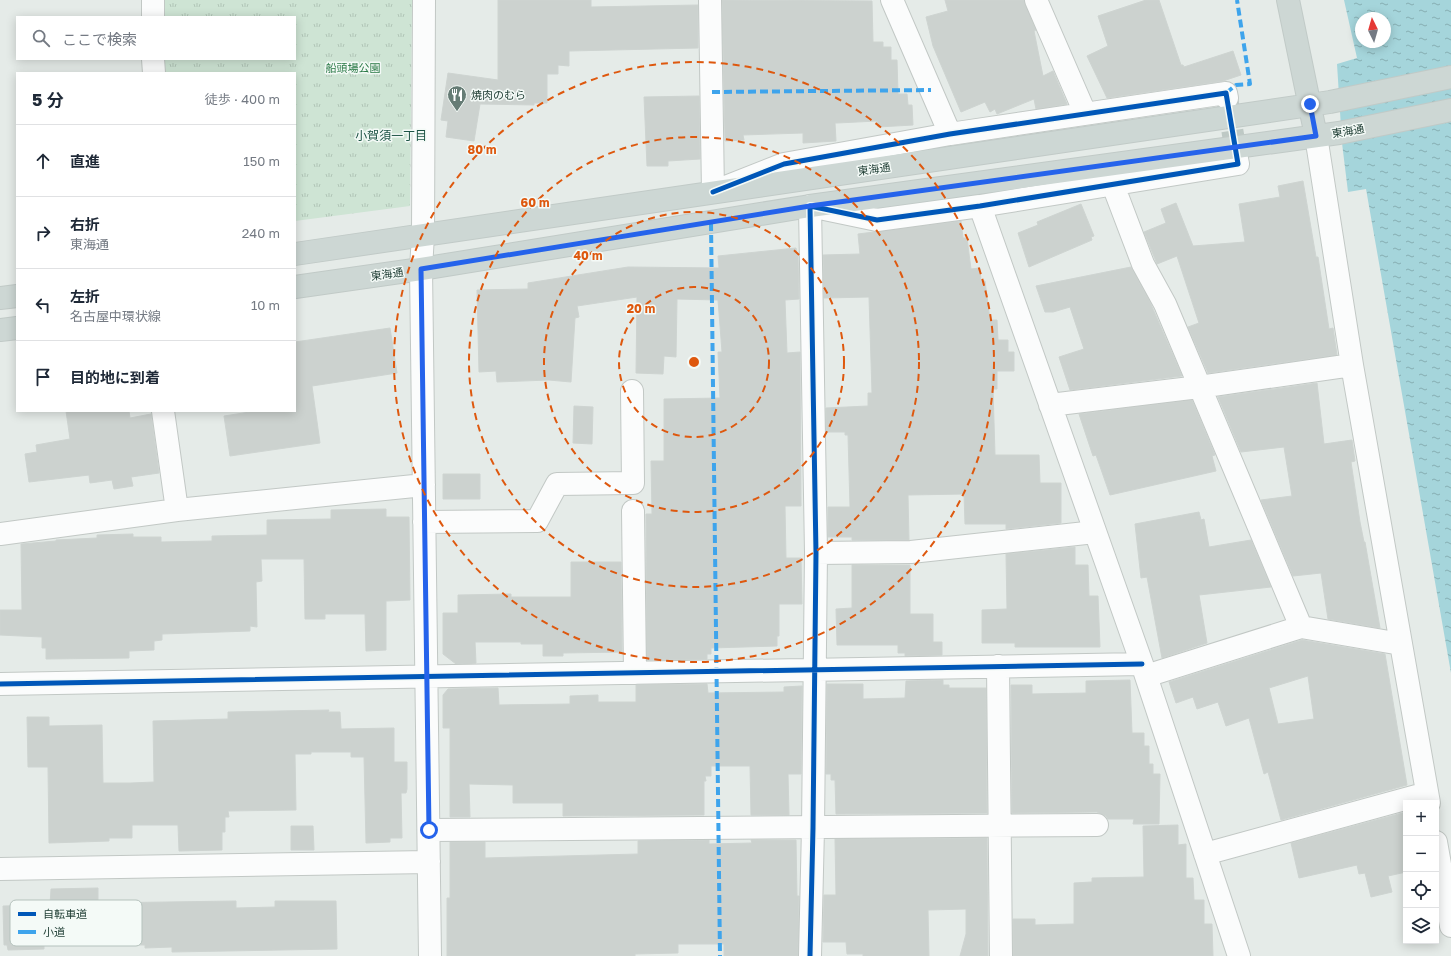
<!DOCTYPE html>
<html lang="ja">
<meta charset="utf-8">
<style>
:root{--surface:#fff;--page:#f2f2f3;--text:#1f2937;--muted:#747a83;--line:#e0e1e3}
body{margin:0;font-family:"Golos Text","Noto Sans JP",sans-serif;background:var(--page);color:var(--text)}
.controls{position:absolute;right:12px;bottom:12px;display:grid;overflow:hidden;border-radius:0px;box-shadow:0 2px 10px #0003}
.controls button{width:36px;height:36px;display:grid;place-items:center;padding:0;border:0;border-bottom:1px solid var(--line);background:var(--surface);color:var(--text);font:20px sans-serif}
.compass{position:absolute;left:1355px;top:12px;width:36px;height:36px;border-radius:50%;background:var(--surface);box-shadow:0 2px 10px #0003;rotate:355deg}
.stop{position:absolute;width:12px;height:12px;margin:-9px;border:3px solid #2563eb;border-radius:50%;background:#fff}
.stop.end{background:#2563eb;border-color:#fff;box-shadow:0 1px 4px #0008}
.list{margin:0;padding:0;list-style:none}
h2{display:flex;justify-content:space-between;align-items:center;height:52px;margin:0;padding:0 16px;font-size:17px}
h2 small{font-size:13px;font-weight:400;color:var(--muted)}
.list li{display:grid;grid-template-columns:26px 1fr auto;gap:12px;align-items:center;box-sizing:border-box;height:72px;padding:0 16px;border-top:1px solid var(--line)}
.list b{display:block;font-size:15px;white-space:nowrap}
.list p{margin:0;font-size:13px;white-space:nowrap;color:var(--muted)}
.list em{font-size:13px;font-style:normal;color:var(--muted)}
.icon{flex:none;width:22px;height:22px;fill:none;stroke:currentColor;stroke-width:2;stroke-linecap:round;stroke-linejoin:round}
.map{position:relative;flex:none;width:1451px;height:956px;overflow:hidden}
.search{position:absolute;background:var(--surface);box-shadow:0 2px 10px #0003;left:16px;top:16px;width:280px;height:44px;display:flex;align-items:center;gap:10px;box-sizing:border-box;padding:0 14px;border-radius:0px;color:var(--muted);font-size:15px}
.panel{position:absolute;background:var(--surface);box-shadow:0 2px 10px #0003;left:16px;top:72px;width:280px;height:340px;border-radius:0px}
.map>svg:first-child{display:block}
.park{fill:url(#park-tufts)}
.water{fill:url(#water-ripples);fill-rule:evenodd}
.building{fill:#ccd2cf;stroke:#ced4d1;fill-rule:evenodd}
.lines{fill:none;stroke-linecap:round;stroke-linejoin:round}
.minor-tunnel{stroke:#bec9c5;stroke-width:22;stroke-dasharray:22 11;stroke-linecap:butt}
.minor-casing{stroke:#c2c8c5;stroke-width:24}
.major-casing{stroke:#c1cac7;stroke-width:24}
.minor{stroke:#fbfcfc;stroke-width:22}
.major{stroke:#cdd7d4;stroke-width:22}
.quiet{stroke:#3ea4ec;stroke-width:4;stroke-dasharray:8 4;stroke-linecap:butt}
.cycleway-casing{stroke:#f4faf7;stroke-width:8}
.cycleway{stroke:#0057b8;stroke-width:5}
.route{stroke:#2563eb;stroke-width:5}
.ring{fill:none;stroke:#de580e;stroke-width:2;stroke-dasharray:7 5}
.labels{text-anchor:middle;stroke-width:3;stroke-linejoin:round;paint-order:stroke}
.park-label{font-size:11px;fill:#2a7946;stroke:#f4faf7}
.poi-label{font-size:11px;fill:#224037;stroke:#f4faf7;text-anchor:start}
.street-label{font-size:11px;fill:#224037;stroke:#f4faf7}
.neighbourhood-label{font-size:12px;fill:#1c5344;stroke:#f4faf7}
.key{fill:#f4faf7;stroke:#b5c2bd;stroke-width:1}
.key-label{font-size:11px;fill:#224037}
.centre{fill:#de580e;stroke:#f4faf7;stroke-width:2}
.ring-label{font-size:12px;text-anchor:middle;font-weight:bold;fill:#de580e;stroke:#f4faf7;stroke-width:3;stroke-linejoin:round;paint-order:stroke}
</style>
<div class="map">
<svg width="1451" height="956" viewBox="0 0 1451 956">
<defs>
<pattern id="park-tufts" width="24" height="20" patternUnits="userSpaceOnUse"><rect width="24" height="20" fill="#cee4d4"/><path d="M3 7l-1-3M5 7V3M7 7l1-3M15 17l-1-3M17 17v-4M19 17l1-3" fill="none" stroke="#b1c5b7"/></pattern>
<pattern id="water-ripples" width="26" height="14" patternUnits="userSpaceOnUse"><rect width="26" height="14" fill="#a5d5db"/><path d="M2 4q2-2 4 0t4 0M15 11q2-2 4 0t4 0" fill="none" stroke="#86aeb2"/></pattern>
</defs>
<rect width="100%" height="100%" fill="#e5ebe8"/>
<path class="park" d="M 161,0 L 412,0 L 410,206 L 295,221 L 295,73 L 162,73 L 162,59 L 295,59 L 295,17 L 161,17 Z"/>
<path class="water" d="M 1344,0 L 1451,0 L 1451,673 L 1366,189 L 1348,192 L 1342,143 L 1337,64 L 1357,58 ZM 1361,18 L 1385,18 L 1385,42 L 1361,42 Z"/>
<path class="building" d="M 498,0 L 591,0 L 591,7 L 698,5 L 698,48 L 569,51 L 569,66 L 558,65 L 558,74 L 547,74 L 547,103 L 534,103 L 534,105 L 480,104 L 474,141 L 446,137 L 448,121 L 441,120 L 448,73 L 498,80 Z
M 722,0 L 872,1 L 873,42 L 883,42 L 883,47 L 891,47 L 891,60 L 897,60 L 898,94 L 907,94 L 908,105 L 912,105 L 913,125 L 878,127 L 877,121 L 837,123 L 835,123 L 836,141 L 803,143 L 803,133 L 743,135 L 744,140 L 725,141 Z
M 945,0 L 1024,0 L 1036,30 L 1034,31 L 1043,76 L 1053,71 L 1067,104 L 1036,109 L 1034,99 L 997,114 L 995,109 L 990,112 L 985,102 L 961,112 L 933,46 L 926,17 L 948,11 Z
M 1146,0 L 1159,0 L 1181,65 L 1183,65 L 1184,67 L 1233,51 L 1241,75 L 1223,81 L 1107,98 L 1087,56 L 1108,46 L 1098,16 Z
M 699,96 L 700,159 L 668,161 L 668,166 L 647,166 L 644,97 Z
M 1303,181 L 1316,257 L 1318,257 L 1329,329 L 1333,328 L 1337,355 L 1208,373 L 1188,327 L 1199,323 L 1177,256 L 1157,264 L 1144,232 L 1166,223 L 1161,209 L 1176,203 L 1193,246 L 1245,242 L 1239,204 L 1280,197 L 1278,186 Z
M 1081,204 L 1094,236 L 1091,237 L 1092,240 L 1029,267 L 1018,233 L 1038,225 L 1037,222 Z
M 961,221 L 963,238 L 967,238 L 971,269 L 980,268 L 981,281 L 985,281 L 990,320 L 997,320 L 998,340 L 1008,340 L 1008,352 L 1014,352 L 1014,371 L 997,371 L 997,389 L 993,389 L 995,455 L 1039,455 L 1040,483 L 1061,483 L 1061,523 L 1006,529 L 1006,524 L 965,524 L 964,494 L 908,495 L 909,540 L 852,540 L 852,537 L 828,537 L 828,507 L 850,507 L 848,435 L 845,435 L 845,432 L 826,432 L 826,408 L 868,406 L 868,393 L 872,393 L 869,297 L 824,298 L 823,255 L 860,254 L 858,234 Z
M 796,248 L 797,255 L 798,255 L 799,299 L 785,300 L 787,353 L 800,352 L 801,506 L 785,506 L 786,558 L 801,558 L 802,604 L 779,604 L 779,636 L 777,636 L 777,646 L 711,648 L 711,654 L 707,654 L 707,659 L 647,660 L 646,514 L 652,514 L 651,461 L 664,461 L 664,399 L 720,398 L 718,352 L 722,352 L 718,300 L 677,299 L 676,357 L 664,356 L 663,374 L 636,373 L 637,297 L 577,306 L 579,317 L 575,318 L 571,382 L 549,380 L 497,382 L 496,371 L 479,372 L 477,290 L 528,289 L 528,283 L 628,267 L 719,268 L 718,256 Z
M 1131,267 L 1150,302 L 1182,376 L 1070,390 L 1059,357 L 1084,349 L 1070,307 L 1053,312 L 1045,312 L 1036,286 Z
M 390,328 L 397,373 L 312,386 L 320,443 L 230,456 L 224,416 L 256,411 L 295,411 L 295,342 Z
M 1317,383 L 1324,444 L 1352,440 L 1355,461 L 1351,462 L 1360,522 L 1364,542 L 1365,542 L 1380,628 L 1328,619 L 1321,573 L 1293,576 L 1261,500 L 1292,496 L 1284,447 L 1241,452 L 1218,397 Z
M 1192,400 L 1215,455 L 1212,456 L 1216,471 L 1110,495 L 1096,455 L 1093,456 L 1079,414 Z
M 574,406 L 593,407 L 592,444 L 573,443 Z
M 66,411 L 129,411 L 130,418 L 151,414 L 159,473 L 131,477 L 133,486 L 114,489 L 112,480 L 90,483 L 89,475 L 29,482 L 25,454 L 37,452 L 36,445 L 70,439 Z
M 443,474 L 480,474 L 480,499 L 443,499 Z
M 386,509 L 386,517 L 409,517 L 410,600 L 386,601 L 386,650 L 366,651 L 365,614 L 325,614 L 325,619 L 305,619 L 304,559 L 261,559 L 262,581 L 256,582 L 257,627 L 250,626 L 250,631 L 162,634 L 162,640 L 154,641 L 154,650 L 129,651 L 129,658 L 46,659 L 46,648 L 42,648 L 42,637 L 0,635 L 0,610 L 22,610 L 21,544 L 56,541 L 56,540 L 97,538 L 97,535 L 133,534 L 133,537 L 161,537 L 161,542 L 212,541 L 212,536 L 267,535 L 267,520 L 331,519 L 331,510 Z
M 1199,512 L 1201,520 L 1204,519 L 1209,547 L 1251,540 L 1271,587 L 1199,595 L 1207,643 L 1162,658 L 1147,577 L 1141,578 L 1135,524 Z
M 1075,547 L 1075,565 L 1088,565 L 1089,596 L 1098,596 L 1100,647 L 1015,647 L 1015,643 L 982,643 L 982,610 L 1007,609 L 1006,554 Z
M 571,562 L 621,562 L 622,652 L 563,653 L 563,656 L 543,656 L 543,644 L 521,644 L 521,642 L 475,642 L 476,663 L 456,664 L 443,654 L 443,613 L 458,613 L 458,595 L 511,594 L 511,597 L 571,597 Z
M 852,565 L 910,565 L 910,614 L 933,614 L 933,642 L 942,642 L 942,655 L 905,656 L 905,653 L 898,653 L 898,645 L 837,645 L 836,609 L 852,608 Z
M 1302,640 L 1385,654 L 1407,785 L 1281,820 L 1268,772 L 1264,774 L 1249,718 L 1226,726 L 1218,702 L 1197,709 L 1193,697 L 1176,703 L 1169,682 ZM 1308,676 L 1314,719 L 1278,724 L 1269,688 Z
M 943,680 L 943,685 L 949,685 L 949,688 L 986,688 L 987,813 L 836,814 L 835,780 L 831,780 L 831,774 L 826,774 L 827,684 L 863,684 L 863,699 L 905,698 L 906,681 Z
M 1130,680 L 1132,733 L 1144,733 L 1144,746 L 1149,746 L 1149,764 L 1153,764 L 1153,774 L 1160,774 L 1159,824 L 1133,824 L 1134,819 L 1108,819 L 1106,816 L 1097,812 L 1012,813 L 1011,685 L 1032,685 L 1032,694 L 1086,693 L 1086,681 Z
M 707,684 L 708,693 L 784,692 L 784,687 L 802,686 L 801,774 L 788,774 L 789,815 L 751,815 L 750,766 L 711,766 L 711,776 L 705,776 L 706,781 L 704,781 L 704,815 L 563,816 L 563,803 L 513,803 L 513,785 L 469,784 L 470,817 L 450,817 L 450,728 L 443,728 L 443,695 L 448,689 L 498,688 L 499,705 L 570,704 L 570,696 L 598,695 L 598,702 L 636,702 L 636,685 Z
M 329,710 L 328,712 L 340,712 L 341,729 L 394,728 L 394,762 L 407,762 L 407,789 L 406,793 L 401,793 L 402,838 L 390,838 L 390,842 L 366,843 L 364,757 L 351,757 L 351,752 L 311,752 L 311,754 L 295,754 L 296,810 L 228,811 L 229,817 L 225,817 L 225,832 L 222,832 L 222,850 L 179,851 L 178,825 L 132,825 L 132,838 L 109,838 L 109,841 L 49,843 L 48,767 L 28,767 L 27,717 L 49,717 L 49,726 L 102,725 L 103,783 L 131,783 L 154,782 L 153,721 L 228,719 L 228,712 Z
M 1406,812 L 1406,872 L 1388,876 L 1392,892 L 1371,897 L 1365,873 L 1359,874 L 1357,865 L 1299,878 L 1291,843 Z
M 1178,825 L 1178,845 L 1186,844 L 1186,878 L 1193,878 L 1194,900 L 1204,900 L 1204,924 L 1212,924 L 1213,956 L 1013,956 L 1013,919 L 1035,919 L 1035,925 L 1074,924 L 1074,883 L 1092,882 L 1092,878 L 1144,877 L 1143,826 Z
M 291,826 L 313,826 L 314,850 L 291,850 Z
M 987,838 L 988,956 L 960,956 L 966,934 L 966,909 L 928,910 L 929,956 L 863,956 L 863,954 L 847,954 L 846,942 L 823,942 L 824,895 L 836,895 L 835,839 Z
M 709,840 L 709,844 L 752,843 L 751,840 L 796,840 L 797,896 L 799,896 L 798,956 L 724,956 L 724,944 L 678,944 L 678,953 L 635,954 L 635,956 L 447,956 L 447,898 L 450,898 L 450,842 L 485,842 L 485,858 L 638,854 L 638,841 Z
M 98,888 L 98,903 L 236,901 L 236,908 L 275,907 L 275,901 L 336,901 L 337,949 L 172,952 L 172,947 L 145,948 L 145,945 L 44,944 L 44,949 L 8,950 L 7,945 L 4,945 L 3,906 L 50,905 L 51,889 Z"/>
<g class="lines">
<path class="minor-tunnel" d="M 1227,98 L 1237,159"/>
<g class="minor-casing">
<path id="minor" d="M 153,0 L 153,17
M 424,0 L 423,235 L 421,269 L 430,956
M 710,0 L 713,192 L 784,164 L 950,134 L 1226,93 L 1227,98
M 892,0 L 950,134
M 1036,0 L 1085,113
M 153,59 L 154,73
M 1316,136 L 1352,365 L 1429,803
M 1113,185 L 1143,264 L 1165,304 L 1301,627
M 980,206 L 1142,664 L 1239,956
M 1050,405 L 1199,387 L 1352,365
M 163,411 L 177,510
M 633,511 L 635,673
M 424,522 L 537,521 L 557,484 L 633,483 L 632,391
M 0,534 L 177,510 L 424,485
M 816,553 L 911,552 L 1095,532
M 998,666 L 1001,956
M 1146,676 L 1301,627 L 1401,644
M 0,684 L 1142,664
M 429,830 L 1097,825
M 1436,842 L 1451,926
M 1205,854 L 1427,793
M 0,869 L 429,862
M 810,956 L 813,828 L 816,553 L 810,206 L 877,220 L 980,206 L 1238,164 L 1237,159"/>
</g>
<g class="major-casing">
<path id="major" d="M 1288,0 L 1316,136
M 295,254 L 1330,102 L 1451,77
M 295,287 L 421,269 L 810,206 L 1339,133 L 1451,110
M 0,298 L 17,296
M 0,330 L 17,328"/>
</g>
<use href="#minor" class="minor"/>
<use href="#major" class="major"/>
<path class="quiet" d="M 712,92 L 931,90
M 1226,93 L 1236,85 L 1250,84 L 1237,0
M 711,223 L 720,956"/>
<g class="cycleway-casing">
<path id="cycleway" d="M 713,192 L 784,164 L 950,134 L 1226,93 L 1238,164 L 980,206 L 877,220 L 810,206 L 816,553 L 813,828 L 810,956
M 0,684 L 1142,664"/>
</g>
<use href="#cycleway" class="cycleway"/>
</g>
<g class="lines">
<path class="route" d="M 429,830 L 421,269 L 810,206 L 1316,136 L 1310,104"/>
</g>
<g class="ring">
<circle cx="694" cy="362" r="75"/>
<circle cx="694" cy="362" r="150"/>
<circle cx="694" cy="362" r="225"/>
<circle cx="694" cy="362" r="300"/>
</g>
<defs>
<g id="restaurant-pin" transform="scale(1)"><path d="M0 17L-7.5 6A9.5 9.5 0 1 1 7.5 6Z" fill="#667c75" stroke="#f4faf7"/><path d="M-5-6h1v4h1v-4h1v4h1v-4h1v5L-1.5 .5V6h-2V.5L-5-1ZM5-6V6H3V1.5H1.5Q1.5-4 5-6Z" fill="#fff"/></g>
</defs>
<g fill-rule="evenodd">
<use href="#restaurant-pin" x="457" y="95"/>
</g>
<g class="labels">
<g class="park-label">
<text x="353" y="72">船頭場公園</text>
</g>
<g class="poi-label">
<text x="471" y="99">焼肉のむら</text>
</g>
<g class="street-label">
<text transform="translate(1348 131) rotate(-10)" y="4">東海通</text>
<text transform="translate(874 169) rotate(-8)" y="4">東海通</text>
<text transform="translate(387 274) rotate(-8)" y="4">東海通</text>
</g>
<g class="neighbourhood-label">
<text x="391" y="140">小賀須一丁目</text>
</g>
</g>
<rect x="10" y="900" width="132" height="46" rx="6" class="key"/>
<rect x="18" y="912" width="18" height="4" fill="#0057b8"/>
<rect x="18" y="930" width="18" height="4" fill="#3ea4ec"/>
<g class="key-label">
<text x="43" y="918">自転車道</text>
<text x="43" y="936">小道</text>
</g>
<circle cx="694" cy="362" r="6" class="centre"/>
<g class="ring-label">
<text x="482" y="154">80 m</text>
<text x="535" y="207">60 m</text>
<text x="588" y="260">40 m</text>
<text x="641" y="313">20 m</text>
</g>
</svg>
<div class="controls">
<button>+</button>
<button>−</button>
<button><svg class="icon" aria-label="locate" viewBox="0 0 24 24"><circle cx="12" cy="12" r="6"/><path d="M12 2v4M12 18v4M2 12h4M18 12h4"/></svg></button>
<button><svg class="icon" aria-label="layers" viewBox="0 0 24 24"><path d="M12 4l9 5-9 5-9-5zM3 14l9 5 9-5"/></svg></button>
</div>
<svg class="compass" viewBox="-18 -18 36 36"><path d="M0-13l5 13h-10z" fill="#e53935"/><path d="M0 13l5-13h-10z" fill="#747a83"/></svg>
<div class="stop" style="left:429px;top:830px"></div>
<div class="stop end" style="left:1310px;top:104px"></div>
<div class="search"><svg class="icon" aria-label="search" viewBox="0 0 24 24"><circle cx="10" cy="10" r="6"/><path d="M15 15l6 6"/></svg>ここで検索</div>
<section class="panel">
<h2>5 分<small>徒歩 · 400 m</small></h2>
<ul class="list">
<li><svg class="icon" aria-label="ahead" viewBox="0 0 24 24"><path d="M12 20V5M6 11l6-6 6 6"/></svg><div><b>直進</b></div><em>150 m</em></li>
<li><svg class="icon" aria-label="right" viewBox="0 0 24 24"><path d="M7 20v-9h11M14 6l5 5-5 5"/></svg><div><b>右折</b><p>東海通</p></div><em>240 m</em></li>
<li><svg class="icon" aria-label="left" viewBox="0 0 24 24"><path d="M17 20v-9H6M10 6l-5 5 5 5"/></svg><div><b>左折</b><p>名古屋中環状線</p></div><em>10 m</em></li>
<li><svg class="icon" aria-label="arrive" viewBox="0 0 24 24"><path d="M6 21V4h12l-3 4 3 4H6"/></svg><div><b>目的地に到着</b></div></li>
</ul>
</section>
</div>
